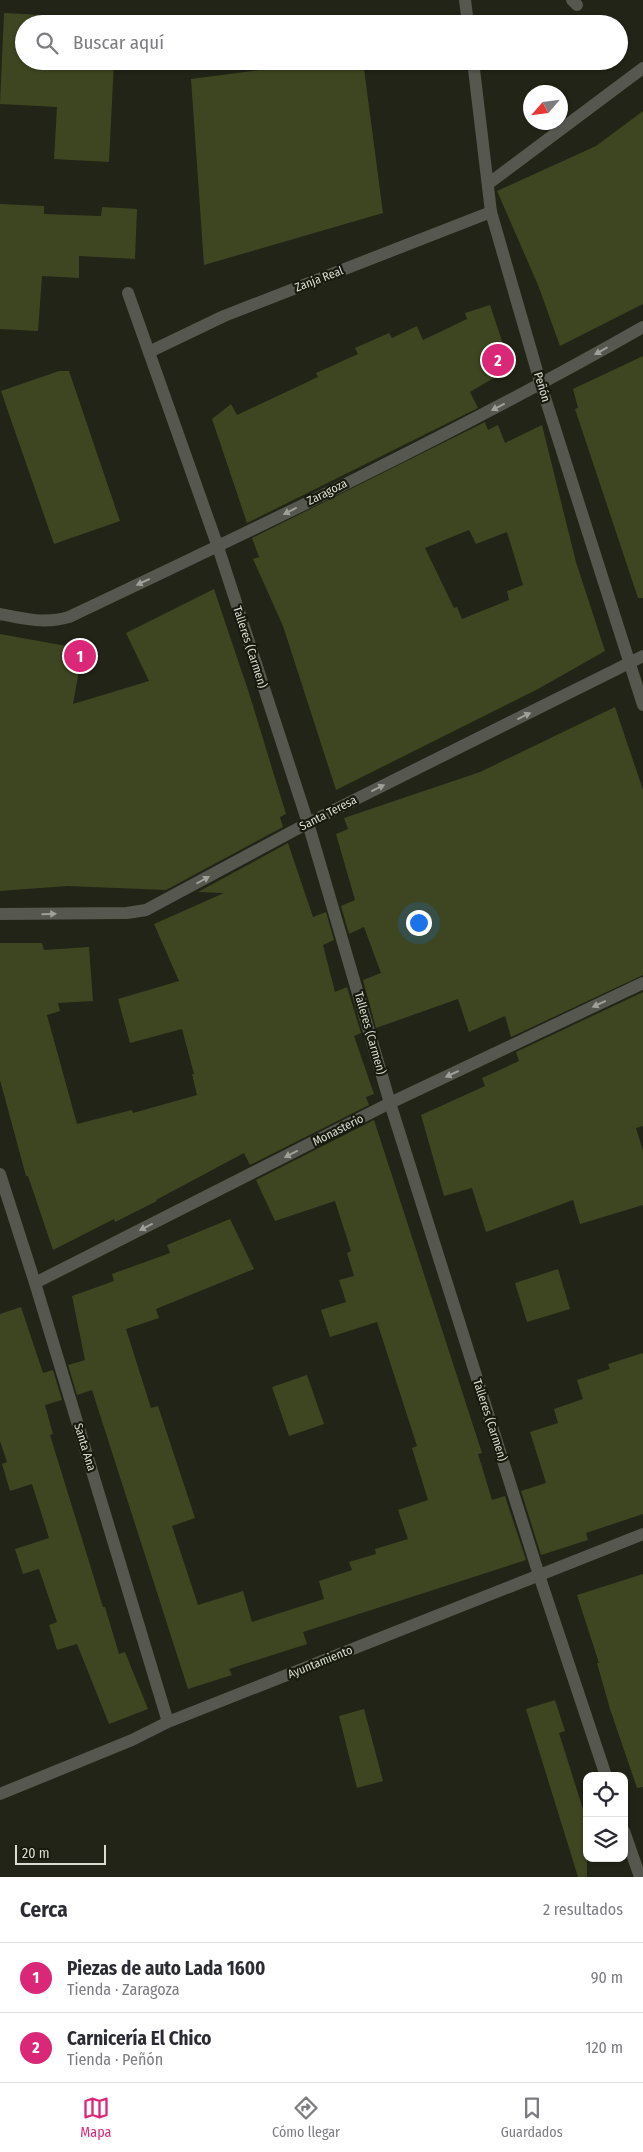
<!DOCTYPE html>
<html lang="es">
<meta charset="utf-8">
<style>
:root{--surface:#fff;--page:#f7f7f7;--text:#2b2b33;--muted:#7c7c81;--line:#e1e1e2;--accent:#db2777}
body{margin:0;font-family:"Fira Sans Condensed",sans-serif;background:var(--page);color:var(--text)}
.controls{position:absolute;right:15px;bottom:15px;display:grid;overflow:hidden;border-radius:10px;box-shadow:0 1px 4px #0004}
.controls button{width:45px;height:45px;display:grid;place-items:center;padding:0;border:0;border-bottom:1px solid var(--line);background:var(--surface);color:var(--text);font:25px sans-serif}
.compass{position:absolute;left:523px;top:85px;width:45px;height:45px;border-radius:50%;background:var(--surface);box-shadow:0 1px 4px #0004;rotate:242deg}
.scale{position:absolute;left:15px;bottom:12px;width:91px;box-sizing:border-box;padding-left:5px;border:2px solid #dbddd4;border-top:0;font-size:14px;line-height:18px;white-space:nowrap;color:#dbddd4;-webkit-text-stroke:4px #171a0d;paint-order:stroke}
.you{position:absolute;left:418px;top:922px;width:18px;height:18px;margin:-12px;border:4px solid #fff;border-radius:50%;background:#1a73e8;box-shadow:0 0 0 8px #1a73e833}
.badge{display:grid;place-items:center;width:32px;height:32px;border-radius:50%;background:var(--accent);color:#fff;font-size:16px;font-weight:700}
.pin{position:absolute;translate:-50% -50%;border:2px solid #fff;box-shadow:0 1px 5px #0006}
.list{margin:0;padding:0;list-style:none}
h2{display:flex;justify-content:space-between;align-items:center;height:65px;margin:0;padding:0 20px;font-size:21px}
h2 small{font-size:16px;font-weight:400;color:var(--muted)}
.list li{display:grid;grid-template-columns:32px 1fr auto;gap:15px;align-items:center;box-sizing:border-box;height:70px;padding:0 20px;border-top:1px solid var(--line)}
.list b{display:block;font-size:19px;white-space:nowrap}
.list p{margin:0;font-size:16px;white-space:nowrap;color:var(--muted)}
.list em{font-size:16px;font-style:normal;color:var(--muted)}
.icon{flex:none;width:28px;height:28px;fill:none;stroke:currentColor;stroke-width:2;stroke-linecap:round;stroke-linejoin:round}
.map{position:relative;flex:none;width:643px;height:1877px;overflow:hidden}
.search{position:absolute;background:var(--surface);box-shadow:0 1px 4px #0004;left:15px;right:15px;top:15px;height:55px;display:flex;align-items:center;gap:12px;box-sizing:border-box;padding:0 18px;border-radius:28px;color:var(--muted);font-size:19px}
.sheet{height:205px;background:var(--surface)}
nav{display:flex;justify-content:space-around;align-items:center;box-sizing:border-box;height:70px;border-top:1px solid var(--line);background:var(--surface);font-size:14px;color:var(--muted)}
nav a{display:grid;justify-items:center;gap:2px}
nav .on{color:var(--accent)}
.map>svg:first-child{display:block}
.building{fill:#3e4621;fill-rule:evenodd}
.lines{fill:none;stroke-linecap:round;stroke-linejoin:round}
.service{stroke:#565850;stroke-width:12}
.minor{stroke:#565850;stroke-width:12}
.oneway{fill:#9fa199}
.labels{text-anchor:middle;stroke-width:4.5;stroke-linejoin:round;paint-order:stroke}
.street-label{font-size:12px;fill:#dbddd4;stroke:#171a0d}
</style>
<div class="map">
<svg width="643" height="1877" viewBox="0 0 643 1877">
<rect width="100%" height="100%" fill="#212416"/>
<path class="building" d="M 4,13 L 116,19 L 115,24 L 24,24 L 24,61 L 114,61 L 109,162 L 54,159 L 57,107 L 0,104 Z
M 328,61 L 363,61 L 383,213 L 204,265 L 191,79 Z
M 643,111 L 643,304 L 560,346 L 538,285 L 497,191 L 596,146 Z
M 0,204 L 44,206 L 44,214 L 101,216 L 102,207 L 137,209 L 135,259 L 79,256 L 79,278 L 42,276 L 38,331 L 0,329 Z
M 490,305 L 511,368 L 470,392 L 478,408 L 247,523 L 212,419 L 231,404 L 237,415 L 318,377 L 316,373 L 358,354 L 355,348 L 389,333 L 392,338 L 417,326 L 423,340 L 467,319 L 465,313 Z
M 643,356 L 643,598 L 638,598 L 575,409 L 578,408 L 573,389 Z
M 59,371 L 69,371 L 120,521 L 54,544 L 1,391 Z
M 485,422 L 488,430 L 498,425 L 505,443 L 542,425 L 576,562 L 605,651 L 538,689 L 336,790 L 283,626 L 253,559 L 259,557 L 252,538 ZM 469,530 L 476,544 L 507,532 L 523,585 L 507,591 L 509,600 L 462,619 L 457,607 L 454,608 L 425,548 Z
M 214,589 L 249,693 L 286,814 L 280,817 L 283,827 L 166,890 L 67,886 L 0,891 L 0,634 L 83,649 L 73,704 L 149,681 L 126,633 Z
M 615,707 L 643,790 L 643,975 L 511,1037 L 505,1016 L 469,1032 L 458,999 L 376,1028 L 363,980 L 381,973 L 364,927 L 349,934 L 341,906 L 355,900 L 336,834 L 348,829 L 344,818 L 480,772 Z
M 288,843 L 313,917 L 326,912 L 334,940 L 323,945 L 335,992 L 347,987 L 361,1033 L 354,1036 L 374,1094 L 366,1097 L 369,1105 L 250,1165 L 244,1153 L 156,1200 L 157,1201 L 115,1222 L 114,1219 L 53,1250 L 28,1176 L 26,1176 L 0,1080 L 0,943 L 42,943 L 44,950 L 89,947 L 93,1001 L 58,1003 L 60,1011 L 47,1015 L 77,1124 L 132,1110 L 133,1113 L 197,1095 L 192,1074 L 194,1074 L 182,1029 L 130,1043 L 118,999 L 179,981 L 154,924 L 224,893 L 198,892 Z
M 643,992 L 643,1126 L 636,1128 L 643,1151 L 643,1205 L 580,1224 L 573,1200 L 486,1232 L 472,1188 L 444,1196 L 421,1115 L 485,1086 L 482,1078 L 519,1061 L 516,1052 Z
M 374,1120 L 482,1453 L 478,1454 L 492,1500 L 505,1496 L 526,1560 L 303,1632 L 307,1644 L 229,1669 L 232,1675 L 188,1689 L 92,1390 L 77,1395 L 68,1365 L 85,1360 L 72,1296 L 114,1281 L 112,1274 L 170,1253 L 167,1245 L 230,1219 L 254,1269 L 156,1309 L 159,1318 L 126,1329 L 151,1408 L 158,1406 L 195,1518 L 172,1526 L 198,1605 L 243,1591 L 252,1622 L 324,1599 L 319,1581 L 352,1570 L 349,1562 L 376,1554 L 375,1549 L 408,1539 L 398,1510 L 428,1500 L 412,1448 L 417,1446 L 377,1322 L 330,1337 L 321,1310 L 346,1302 L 339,1280 L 354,1276 L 347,1253 L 351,1251 L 335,1201 L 275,1221 L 256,1180 Z
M 558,1269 L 570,1309 L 527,1322 L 515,1283 Z
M 21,1307 L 43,1373 L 53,1370 L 62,1400 L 45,1405 L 53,1434 L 50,1435 L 103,1607 L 105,1607 L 119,1654 L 125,1652 L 148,1709 L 109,1724 L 77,1644 L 57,1650 L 49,1625 L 57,1622 L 39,1569 L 23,1574 L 15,1549 L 49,1538 L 32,1484 L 10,1491 L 2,1464 L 7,1462 L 0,1441 L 0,1314 Z
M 643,1353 L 643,1514 L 586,1533 L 588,1540 L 541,1555 L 521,1491 L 546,1483 L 530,1432 L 558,1423 L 554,1409 L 583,1399 L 577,1380 L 610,1369 L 608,1364 Z
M 307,1375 L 324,1424 L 289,1436 L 272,1387 Z
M 643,1574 L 643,1787 L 637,1788 L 610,1709 L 597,1663 L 599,1663 L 577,1595 Z
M 555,1700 L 565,1731 L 559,1733 L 587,1822 L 587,1877 L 578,1877 L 526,1709 Z
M 364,1709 L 383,1781 L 357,1788 L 339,1716 Z"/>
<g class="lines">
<path class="service" d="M 572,0 L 577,5
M 488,184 L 643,68
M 149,352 L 224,316 L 491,212"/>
<path class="minor" d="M 465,0 L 468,24
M 473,61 L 491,212 L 541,385 L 643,705
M 128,293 L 218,547 L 308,823 L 390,1103 L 539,1575 L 606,1776
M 0,614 C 24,619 45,624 69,617 C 263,525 457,433 643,327
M 0,914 L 127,913 L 146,910 L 308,823 L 643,656
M 0,1174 L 35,1283 L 168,1722
M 35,1283 L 390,1103 L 643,983
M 0,1794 L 132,1740 L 168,1722 L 643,1534
M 624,1831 L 640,1877"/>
</g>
<defs><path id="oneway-solid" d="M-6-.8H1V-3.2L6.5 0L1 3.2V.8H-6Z" transform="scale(1.25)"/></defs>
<g class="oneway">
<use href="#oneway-solid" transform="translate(601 351) rotate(150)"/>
<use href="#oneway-solid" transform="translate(498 407) rotate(153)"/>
<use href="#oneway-solid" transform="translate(290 511) rotate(153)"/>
<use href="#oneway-solid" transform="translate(143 582) rotate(155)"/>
<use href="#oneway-solid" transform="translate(524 716) rotate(-26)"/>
<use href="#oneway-solid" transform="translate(378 788) rotate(-26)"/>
<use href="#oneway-solid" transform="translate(203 880) rotate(-29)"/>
<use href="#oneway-solid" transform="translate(49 914) rotate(-1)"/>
<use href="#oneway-solid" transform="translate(599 1004) rotate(155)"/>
<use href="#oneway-solid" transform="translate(452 1074) rotate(155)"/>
<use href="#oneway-solid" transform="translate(291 1154) rotate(153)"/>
<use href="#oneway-solid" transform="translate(146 1227) rotate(153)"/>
</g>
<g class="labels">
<g class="street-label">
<text transform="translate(319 279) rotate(-21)" y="4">Zanja Real</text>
<text transform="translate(542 387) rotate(73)" y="4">Peñón</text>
<text transform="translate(327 492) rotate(-27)" y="4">Zaragoza</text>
<text transform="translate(250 647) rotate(72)" y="4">Talleres (Carmen)</text>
<text transform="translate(328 813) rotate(-27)" y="4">Santa Teresa</text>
<text transform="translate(370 1033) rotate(74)" y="4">Talleres (Carmen)</text>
<text transform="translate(338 1130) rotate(-27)" y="4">Monasterio</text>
<text transform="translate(490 1420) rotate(72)" y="4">Talleres (Carmen)</text>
<text transform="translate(85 1447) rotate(73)" y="4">Santa Ana</text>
<text transform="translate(320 1662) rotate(-22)" y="4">Ayuntamiento</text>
</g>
</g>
</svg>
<div class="controls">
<button><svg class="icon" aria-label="locate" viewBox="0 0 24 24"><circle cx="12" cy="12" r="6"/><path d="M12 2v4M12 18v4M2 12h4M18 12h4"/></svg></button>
<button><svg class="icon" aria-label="layers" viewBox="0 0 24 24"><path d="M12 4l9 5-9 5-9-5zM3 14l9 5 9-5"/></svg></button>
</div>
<svg class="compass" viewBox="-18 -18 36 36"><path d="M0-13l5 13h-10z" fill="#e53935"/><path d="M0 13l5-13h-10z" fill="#7c7c81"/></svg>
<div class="scale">20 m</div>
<div class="you"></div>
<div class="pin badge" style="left:80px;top:656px">1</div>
<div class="pin badge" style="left:498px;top:360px">2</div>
<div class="search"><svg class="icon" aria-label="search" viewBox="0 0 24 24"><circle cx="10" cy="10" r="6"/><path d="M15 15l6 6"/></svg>Buscar aquí</div>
</div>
<section class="sheet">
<h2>Cerca<small>2 resultados</small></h2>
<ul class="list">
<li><span class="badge">1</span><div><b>Piezas de auto Lada 1600</b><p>Tienda · Zaragoza</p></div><em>90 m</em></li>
<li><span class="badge">2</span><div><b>Carnicería El Chico</b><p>Tienda · Peñón</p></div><em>120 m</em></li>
</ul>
</section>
<nav>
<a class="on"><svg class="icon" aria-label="map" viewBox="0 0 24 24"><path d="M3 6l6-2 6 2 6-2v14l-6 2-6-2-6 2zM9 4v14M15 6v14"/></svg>Mapa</a>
<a><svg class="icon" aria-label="directions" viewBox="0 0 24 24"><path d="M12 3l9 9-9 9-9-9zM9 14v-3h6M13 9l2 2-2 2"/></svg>Cómo llegar</a>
<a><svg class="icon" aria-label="saved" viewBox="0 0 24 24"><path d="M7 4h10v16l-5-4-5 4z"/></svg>Guardados</a>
</nav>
